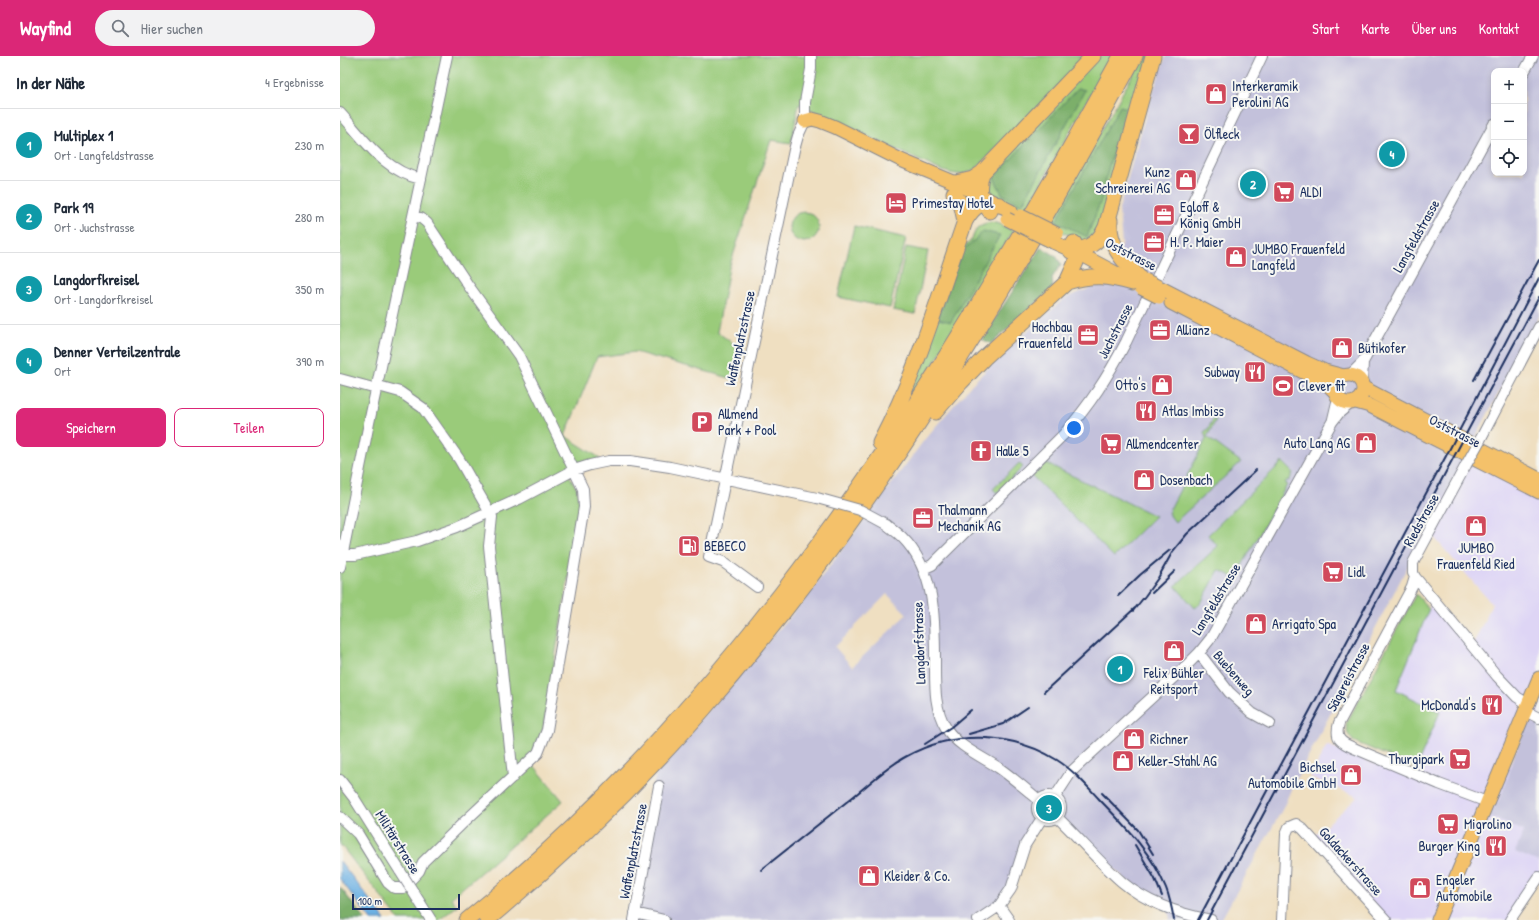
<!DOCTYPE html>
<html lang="de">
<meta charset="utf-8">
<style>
:root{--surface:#fff;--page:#f2f2f3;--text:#1f2937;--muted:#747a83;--line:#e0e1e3;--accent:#db2777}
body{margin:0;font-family:"Patrick Hand",sans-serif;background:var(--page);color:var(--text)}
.controls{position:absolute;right:12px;top:12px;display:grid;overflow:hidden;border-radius:8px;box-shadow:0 2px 6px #0003}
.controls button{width:36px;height:36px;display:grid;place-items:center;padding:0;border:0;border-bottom:1px solid var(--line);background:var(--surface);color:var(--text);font:20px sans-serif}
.scale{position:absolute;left:12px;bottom:10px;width:108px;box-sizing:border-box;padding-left:4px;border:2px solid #1b2f5e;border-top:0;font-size:11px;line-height:14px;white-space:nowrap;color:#1b2f5e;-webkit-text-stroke:3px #f6f6f2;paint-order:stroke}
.you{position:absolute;left:734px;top:372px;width:14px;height:14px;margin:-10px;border:3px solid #fff;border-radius:50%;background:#1a73e8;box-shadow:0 0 0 6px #1a73e833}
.badge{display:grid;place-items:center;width:26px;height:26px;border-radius:50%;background:var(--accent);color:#fff;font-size:13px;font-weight:700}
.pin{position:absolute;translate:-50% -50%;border:2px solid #fff;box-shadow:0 1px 4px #0006}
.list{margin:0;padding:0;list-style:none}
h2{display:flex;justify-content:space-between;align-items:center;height:52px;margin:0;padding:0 16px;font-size:17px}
h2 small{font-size:13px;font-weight:400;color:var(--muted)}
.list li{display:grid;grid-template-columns:26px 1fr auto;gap:12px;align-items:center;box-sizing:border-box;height:72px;padding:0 16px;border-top:1px solid var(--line)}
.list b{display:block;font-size:15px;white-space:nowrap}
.list p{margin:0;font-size:13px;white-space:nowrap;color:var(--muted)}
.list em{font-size:13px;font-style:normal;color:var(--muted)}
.actions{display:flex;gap:8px;padding:12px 16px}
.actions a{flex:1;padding:9px 0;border:1px solid var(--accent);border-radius:8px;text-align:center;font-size:14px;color:var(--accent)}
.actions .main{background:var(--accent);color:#fff}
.icon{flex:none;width:22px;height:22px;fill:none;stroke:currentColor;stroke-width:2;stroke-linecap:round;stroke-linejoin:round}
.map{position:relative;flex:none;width:1199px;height:864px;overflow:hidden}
header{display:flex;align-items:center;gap:24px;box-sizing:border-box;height:56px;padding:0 20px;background:var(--accent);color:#fff}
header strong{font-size:19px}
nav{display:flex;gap:22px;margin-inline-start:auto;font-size:14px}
.search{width:280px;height:36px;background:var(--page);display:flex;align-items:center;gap:10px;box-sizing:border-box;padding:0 14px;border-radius:22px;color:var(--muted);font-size:15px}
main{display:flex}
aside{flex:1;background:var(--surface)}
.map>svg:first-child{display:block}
.built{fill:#ded5f5}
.industrial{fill:#c3c1db;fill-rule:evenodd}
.green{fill:#9acb7a;stroke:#5a7d6c}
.forest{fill:#7baf6a;stroke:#4b6f64}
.water{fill:#6db1e3;stroke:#4470a0}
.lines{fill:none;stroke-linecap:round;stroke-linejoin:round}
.minor-casing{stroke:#858790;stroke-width:12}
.major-casing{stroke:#858790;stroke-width:15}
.highway-casing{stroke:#858790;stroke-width:17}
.minor{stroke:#fff;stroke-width:10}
.major{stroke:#f4c16a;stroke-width:13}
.highway{stroke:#f4c16a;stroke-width:15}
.rail{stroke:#1b2f5e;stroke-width:2}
.minor-bridge-casing{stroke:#858790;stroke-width:12;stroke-linecap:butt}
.major-bridge-casing{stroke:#858790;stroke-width:15;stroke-linecap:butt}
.minor-bridge{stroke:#fff;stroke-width:10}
.major-bridge{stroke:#f4c16a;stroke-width:13}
.labels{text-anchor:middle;stroke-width:4;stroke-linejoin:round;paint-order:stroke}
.poi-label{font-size:14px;fill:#1b2f5e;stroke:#f6f6f2;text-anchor:start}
.street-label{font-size:14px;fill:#1b2f5e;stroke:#f6f6f2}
</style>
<header>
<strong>Wayfind</strong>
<div class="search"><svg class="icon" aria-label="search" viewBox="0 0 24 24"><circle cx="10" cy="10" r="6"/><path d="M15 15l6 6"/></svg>Hier suchen</div>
<nav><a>Start</a><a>Karte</a><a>Über uns</a><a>Kontakt</a></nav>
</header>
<main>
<aside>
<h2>In der Nähe<small>4 Ergebnisse</small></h2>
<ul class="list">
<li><span class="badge" style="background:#0f9aa8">1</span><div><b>Multiplex 1</b><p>Ort · Langfeldstrasse</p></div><em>230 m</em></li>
<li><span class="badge" style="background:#0f9aa8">2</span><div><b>Park 19</b><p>Ort · Juchstrasse</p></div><em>280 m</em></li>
<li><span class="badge" style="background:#0f9aa8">3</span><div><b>Langdorfkreisel</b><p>Ort · Langdorfkreisel</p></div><em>350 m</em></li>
<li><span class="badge" style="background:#0f9aa8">4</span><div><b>Denner Verteilzentrale</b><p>Ort</p></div><em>390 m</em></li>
</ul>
<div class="actions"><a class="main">Speichern</a><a>Teilen</a></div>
</aside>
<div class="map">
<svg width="1199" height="864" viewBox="0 0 1199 864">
<rect width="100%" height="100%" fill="#f6f6f2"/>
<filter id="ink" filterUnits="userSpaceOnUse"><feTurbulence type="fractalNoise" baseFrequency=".025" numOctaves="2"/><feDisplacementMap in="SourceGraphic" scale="8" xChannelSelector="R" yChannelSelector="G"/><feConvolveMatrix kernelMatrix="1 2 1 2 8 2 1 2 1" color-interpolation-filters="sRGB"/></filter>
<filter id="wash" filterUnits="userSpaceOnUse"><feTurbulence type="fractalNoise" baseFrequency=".012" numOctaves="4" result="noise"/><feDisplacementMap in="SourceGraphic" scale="16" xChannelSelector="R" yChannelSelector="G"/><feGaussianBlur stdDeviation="0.9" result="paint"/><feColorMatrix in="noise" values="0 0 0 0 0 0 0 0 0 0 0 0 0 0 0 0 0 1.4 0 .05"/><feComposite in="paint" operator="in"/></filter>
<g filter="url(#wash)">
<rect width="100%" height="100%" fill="#efdfc1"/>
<path class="built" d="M 1128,394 L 1199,429 L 1199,617 L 1098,864 L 1047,864 L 973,781 L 1018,741 L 970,721 L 987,689 L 1072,722 L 1100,656 L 1056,634 L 1091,548 L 1131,593 L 1152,548 L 1086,472 Z
M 1199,640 L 1199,818 L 1169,864 L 1104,864 Z"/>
<path class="industrial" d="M 826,0 L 1199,0 L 1199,260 L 952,731 L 943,752 L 881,864 L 830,864 L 828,852 L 806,842 L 717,761 L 702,762 L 695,771 L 671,833 L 644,864 L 289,864 L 317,711 L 345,681 L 462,547 L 585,383 L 632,328 L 673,288 L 725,242 L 766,226 L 782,189 L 779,153 L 811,41 ZM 1154,15 L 1184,15 L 1184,117 L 1154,117 ZM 547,538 L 567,558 L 512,611 L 495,591 Z
M 1190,667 L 1199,669 L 1199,806 L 1175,796 L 1184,775 L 1149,760 L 1160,742 L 1168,721 L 1173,701 L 1185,673 Z"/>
<path class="green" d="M 0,0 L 747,0 L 635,114 C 620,120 616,119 600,114 L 459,48 L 451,87 L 431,84 L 389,212 L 377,276 L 401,293 L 397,324 L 295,296 L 257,301 L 225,380 L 260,402 L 225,412 L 237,433 L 240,451 L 203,673 L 193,694 L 187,701 L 223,745 L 111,842 L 117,850 L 99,864 L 59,864 L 0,788 Z
M 758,0 L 772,0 L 685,156 L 644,137 L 644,125 Z
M 803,0 L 810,0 L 761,171 L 744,187 L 709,169 Z
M449 171a15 15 0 1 1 30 0a15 15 0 1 1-30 0Z
M 651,166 L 660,168 L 673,175 L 599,299 L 562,356 L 621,189 C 633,190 632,178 638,171 C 642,168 646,167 651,166 Z
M 514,170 L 566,182 L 550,252 L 498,241 Z
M 566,191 L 588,195 L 575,258 L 553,254 Z
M 873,363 L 876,364 L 867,381 L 901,406 L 835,466 L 828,457 L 866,383 L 864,376 L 868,373 Z
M 942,406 L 953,417 L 949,425 L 947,424 L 945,428 L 947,429 L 895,522 L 879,514 L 861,547 L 855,552 L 835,530 L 878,490 L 868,479 Z
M 679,407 L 683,411 L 657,437 L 653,433 Z
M 706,407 L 815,460 L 774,501 L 692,420 Z
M 1076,538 L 1089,553 L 1056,634 L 1100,656 L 1076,712 L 1013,685 L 1008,678 L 1006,668 Z"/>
<path class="forest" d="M 738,32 L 745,34 L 682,149 L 662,138 L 654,121 Z
M 780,50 L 788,52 L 782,74 L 770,106 L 761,144 L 747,181 L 716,165 Z
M 643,175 L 660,179 L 611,266 L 598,263 L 622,193 L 629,190 Z
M 701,191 L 716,200 L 721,208 L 712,222 L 713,232 L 651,288 L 642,283 Z
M 0,831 L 25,864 L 0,864 Z"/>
<path class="water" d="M 0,805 L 45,864 L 31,864 L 0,823 Z"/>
</g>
<g filter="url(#ink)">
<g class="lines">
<g class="minor-casing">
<path id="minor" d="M 1184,16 L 1193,0
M 0,57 C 24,83 44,115 81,123
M 1010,319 L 1023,306 L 1154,68
M 0,323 L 33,332 L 42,331 L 60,336 L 83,352 L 119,403 L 150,457 L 152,461 L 149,490 L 173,721
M 1022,326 L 1023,306
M 993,363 L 997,346 L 997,341
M 1140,384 L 1199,271
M 1126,409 L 1073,507 L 1073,517 L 1075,521 L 1157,620 L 1177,641 L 1188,648
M 546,468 C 551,472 557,476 562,481 C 597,516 595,567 595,613 C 595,633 595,654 606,672 C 618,691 641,700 659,712 C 673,722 686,733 699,744
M 0,496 L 7,499 L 15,499 L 77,485 L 117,471 L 179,443 L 234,414 L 250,409 L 269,405 L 290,405 L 330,411 L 477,442
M 0,511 L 29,367 L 107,0
M 583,513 L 592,509 L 598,503 L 724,378 C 751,347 767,322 786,286 L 922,0
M 1075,521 L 1072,531 L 999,667 C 994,684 1002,687 1016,693 L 1099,728 L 1147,746
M 417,531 L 383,506 L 369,501 L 454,94 L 458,80 L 465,65 L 465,46 L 471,13 L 471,0
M 859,597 L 889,636 L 912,657 L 930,667
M 1185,655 L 1199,662
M 0,724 L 14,742 L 60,815
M697 752a12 12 0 1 1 24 0a12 12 0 1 1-24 0Z
M 715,741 L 732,715 L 846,610 L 859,597 L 871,582 L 992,366 L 999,357 L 1010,348
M 0,761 L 18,778 L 48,827 L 54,832 L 63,832 L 79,815 L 83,806 L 123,767 L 198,697 L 207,674 L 244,451 L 243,433 L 179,300 L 128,229 L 87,167 L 81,162 L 73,160
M 717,761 C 739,782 759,806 782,826 C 807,847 840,858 871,864
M 659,850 L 669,864
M 295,857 L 324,864
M 294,864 L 319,730
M 638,864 L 659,850 L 671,833 L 685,789 L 702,762
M 942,864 L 946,778 L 949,771 L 956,768 L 962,772 L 1046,864
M 1170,864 L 1199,821"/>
</g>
<g class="major-casing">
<path id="major" d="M 465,65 L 472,63 L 480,65 L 495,71 L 563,105 L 616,127 L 671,155
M 713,186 L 744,200 L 787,223
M 823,233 L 967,307 L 985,315 L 1004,320
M 831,247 L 988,329 L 995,336
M995 333a14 14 0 1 1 28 0a14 14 0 1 1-28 0Z
M 1024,332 L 1199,423
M 1016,346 L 1030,350 L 1199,436
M 1098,864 L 1199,622"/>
</g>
<g class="highway-casing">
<path id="highway" d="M 642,117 C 637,134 639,141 650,155
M 616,127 L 633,123 L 642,117 L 753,0
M 614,137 L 622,151 L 625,165
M 770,164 C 768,188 782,204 798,220
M 731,195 C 748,193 759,187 766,171 L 813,0
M 727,226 C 753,218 767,220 793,227
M 595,356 L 621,326 L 644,302 L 727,226 L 736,206 L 737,197 L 734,187
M 540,387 C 577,317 599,240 625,165 C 635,148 641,146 660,149
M 127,864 C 412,634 607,317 781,0
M 147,864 C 224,800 296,730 362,655 C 535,457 670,230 795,0"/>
</g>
<use href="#minor" class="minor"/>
<use href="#major" class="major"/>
<use href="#highway" class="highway"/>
<path class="rail" d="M 1134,324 L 1199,204
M 812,537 L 835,515
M 778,540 L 800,519 L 830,494
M 793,555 L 805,540 L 818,522 L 833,495 L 847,478 L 916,414
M 704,636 L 795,552
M 629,678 L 663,668 L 688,651
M 585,688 L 611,671 L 631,654
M 762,737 L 798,774 L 813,798
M 795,789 L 815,823 L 822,840
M 421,814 C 450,791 480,767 509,744 C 527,730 546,711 567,700 C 614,674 671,676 717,704 C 733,714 746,729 759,743 C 785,770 812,797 826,832 C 830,842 832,853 834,864
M 858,864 L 1106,400 L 1199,222
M 867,864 L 1199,241"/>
<g class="minor-bridge-casing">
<path id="minor-bridge" d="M 1126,409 L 1140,384
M 477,442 L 520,454 L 546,468
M 60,815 L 91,864"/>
</g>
<g class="major-bridge-casing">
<path id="major-bridge" d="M 681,160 L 717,178
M 667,163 L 713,186
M 805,224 L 823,233
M 801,232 L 819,241"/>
</g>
<use href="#minor-bridge" class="minor-bridge"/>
<use href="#major-bridge" class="major-bridge"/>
</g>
</g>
<defs>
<g id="shop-square" transform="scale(1.15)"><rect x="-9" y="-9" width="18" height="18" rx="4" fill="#d1495b" stroke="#f6f6f2"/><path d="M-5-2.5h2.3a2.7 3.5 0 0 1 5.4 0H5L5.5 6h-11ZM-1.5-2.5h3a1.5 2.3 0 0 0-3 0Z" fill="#fff"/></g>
<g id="bar-square" transform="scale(1.15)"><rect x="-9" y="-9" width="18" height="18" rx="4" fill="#d1495b" stroke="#f6f6f2"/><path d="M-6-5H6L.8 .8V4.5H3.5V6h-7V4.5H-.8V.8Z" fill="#fff"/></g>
<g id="supermarket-square" transform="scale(1.15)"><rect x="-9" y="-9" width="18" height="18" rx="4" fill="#d1495b" stroke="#f6f6f2"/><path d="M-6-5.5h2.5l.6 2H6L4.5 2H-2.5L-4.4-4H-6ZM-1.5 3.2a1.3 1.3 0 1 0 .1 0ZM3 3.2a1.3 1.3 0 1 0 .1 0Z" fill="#fff"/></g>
<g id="hotel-square" transform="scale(1.15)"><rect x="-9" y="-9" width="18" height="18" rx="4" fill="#d1495b" stroke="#f6f6f2"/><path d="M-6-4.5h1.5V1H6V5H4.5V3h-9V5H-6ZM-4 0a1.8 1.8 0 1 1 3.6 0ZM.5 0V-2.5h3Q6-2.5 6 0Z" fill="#fff"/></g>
<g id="office-square" transform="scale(1.15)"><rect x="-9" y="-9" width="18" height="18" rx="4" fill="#d1495b" stroke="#f6f6f2"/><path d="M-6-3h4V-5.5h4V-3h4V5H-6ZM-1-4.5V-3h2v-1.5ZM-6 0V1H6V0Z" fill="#fff"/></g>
<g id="restaurant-square" transform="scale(1.15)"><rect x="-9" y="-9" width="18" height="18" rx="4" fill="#d1495b" stroke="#f6f6f2"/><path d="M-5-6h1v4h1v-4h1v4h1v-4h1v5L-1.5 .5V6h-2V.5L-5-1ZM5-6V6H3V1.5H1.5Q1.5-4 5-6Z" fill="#fff"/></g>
<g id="stadium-square" transform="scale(1.15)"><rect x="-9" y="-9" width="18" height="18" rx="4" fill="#d1495b" stroke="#f6f6f2"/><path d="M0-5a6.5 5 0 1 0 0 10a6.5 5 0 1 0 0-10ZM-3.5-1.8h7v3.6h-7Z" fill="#fff"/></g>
<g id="parking-square" transform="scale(1.15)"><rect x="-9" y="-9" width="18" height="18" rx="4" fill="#d1495b" stroke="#f6f6f2"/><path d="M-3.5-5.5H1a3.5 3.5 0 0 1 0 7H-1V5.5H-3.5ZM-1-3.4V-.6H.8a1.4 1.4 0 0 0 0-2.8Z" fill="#fff"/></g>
<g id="church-square" transform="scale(1.15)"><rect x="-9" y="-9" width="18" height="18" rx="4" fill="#d1495b" stroke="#f6f6f2"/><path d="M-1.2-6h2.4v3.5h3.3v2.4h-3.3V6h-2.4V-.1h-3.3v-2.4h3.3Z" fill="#fff"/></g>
<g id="fuel-square" transform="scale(1.15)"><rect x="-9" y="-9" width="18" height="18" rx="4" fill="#d1495b" stroke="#f6f6f2"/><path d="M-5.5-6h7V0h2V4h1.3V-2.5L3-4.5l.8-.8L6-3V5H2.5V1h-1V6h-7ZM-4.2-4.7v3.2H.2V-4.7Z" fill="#fff"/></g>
</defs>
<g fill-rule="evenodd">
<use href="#shop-square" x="876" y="38"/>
<use href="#bar-square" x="849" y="78"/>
<use href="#shop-square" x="846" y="124"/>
<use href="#supermarket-square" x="944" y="136"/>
<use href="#hotel-square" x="556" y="147"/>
<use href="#office-square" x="824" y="159"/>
<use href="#office-square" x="814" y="186"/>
<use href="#shop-square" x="896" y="201"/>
<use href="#office-square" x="820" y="274"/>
<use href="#office-square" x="748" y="279"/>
<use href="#shop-square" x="1002" y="292"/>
<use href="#restaurant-square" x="915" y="316"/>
<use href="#shop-square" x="822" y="329"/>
<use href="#stadium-square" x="943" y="330"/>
<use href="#restaurant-square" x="806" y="355"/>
<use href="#parking-square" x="362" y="366"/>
<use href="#shop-square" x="1026" y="387"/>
<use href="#supermarket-square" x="771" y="388"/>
<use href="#church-square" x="641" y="395"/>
<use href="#shop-square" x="804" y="424"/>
<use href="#office-square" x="583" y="462"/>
<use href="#shop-square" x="1136" y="470"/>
<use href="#fuel-square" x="349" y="490"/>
<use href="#supermarket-square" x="993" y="516"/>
<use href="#shop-square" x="916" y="568"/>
<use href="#shop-square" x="834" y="595"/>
<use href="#restaurant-square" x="1152" y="649"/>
<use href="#shop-square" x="794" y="683"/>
<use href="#supermarket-square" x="1120" y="703"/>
<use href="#shop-square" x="783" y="705"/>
<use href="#shop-square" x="1011" y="719"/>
<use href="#supermarket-square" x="1108" y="768"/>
<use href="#restaurant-square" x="1156" y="790"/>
<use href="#shop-square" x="529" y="820"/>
<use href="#shop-square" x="1080" y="832"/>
</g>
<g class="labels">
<g class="poi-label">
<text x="892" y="35">Interkeramik<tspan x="892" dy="16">Perolini AG</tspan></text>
<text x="864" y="83">Ölfleck</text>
<text x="830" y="121" text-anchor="end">Kunz<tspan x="830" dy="16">Schreinerei AG</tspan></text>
<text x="960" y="141">ALDI</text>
<text x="572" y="152">Primestay Hotel</text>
<text x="840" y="156">Egloff &amp;<tspan x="840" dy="16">König GmbH</tspan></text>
<text x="830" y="191">H. P. Maier</text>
<text x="912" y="198">JUMBO Frauenfeld<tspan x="912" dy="16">Langfeld</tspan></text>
<text x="732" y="276" text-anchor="end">Hochbau<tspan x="732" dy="16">Frauenfeld</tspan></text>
<text x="836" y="279">Allianz</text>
<text x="1018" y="297">Bütikofer</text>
<text x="900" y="321" text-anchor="end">Subway</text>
<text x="806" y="334" text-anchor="end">Otto's</text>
<text x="958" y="335">Clever fit</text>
<text x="822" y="360">Atlas Imbiss</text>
<text x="378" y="363">Allmend<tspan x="378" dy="16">Park + Pool</tspan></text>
<text x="1010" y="392" text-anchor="end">Auto Lang AG</text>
<text x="786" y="393">Allmendcenter</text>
<text x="656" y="400">Halle 5</text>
<text x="820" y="429">Dosenbach</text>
<text x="598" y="459">Thalmann<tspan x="598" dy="16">Mechanik AG</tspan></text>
<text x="364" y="495">BEBECO</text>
<text x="1136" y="497" text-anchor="middle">JUMBO<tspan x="1136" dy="16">Frauenfeld Ried</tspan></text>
<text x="1008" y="521">Lidl</text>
<text x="932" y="573">Arrigato Spa</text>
<text x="834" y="622" text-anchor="middle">Felix Bühler<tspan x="834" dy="16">Reitsport</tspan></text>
<text x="1136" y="654" text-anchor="end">McDonald's</text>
<text x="810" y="688">Richner</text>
<text x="1104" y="708" text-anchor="end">Thurgipark</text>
<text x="798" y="710">Keller-Stahl AG</text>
<text x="996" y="716" text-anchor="end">Bichsel<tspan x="996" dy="16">Automobile GmbH</tspan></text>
<text x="1124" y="773">Migrolino</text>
<text x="1140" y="795" text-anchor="end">Burger King</text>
<text x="544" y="825">Kleider &amp; Co.</text>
<text x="1096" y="829">Engeler<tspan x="1096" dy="16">Automobile</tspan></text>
</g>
<g class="street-label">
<text transform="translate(1076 180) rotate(-61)" y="5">Langfeldstrasse</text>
<text transform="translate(791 198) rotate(27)" y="5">Oststrasse</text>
<text transform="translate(775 275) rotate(-63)" y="5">Juchstrasse</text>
<text transform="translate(400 282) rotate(-78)" y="5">Waffenplatzstrasse</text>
<text transform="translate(1115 375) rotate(27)" y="5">Oststrasse</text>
<text transform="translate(1081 464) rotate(-61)" y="5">Riedstrasse</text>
<text transform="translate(876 543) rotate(-59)" y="5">Langfeldstrasse</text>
<text transform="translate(579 587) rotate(-92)" y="5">Langdorfstrasse</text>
<text transform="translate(894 617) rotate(49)" y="5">Buebenweg</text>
<text transform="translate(1008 621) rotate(-62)" y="5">Sägereistrasse</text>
<text transform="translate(58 786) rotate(58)" y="5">Militärstrasse</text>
<text transform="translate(293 795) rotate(-79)" y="5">Waffenplatzstrasse</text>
<text transform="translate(1011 805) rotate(48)" y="5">Goldackerstrasse</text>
</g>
</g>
</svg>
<div class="controls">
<button>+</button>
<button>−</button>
<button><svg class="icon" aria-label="locate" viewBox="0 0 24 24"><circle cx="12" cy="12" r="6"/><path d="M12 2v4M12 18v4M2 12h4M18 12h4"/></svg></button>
</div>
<div class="scale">100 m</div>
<div class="you"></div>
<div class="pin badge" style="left:780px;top:613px;background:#0f9aa8">1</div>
<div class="pin badge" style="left:913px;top:128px;background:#0f9aa8">2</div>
<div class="pin badge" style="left:709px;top:752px;background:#0f9aa8">3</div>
<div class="pin badge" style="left:1052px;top:98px;background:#0f9aa8">4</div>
</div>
</main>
